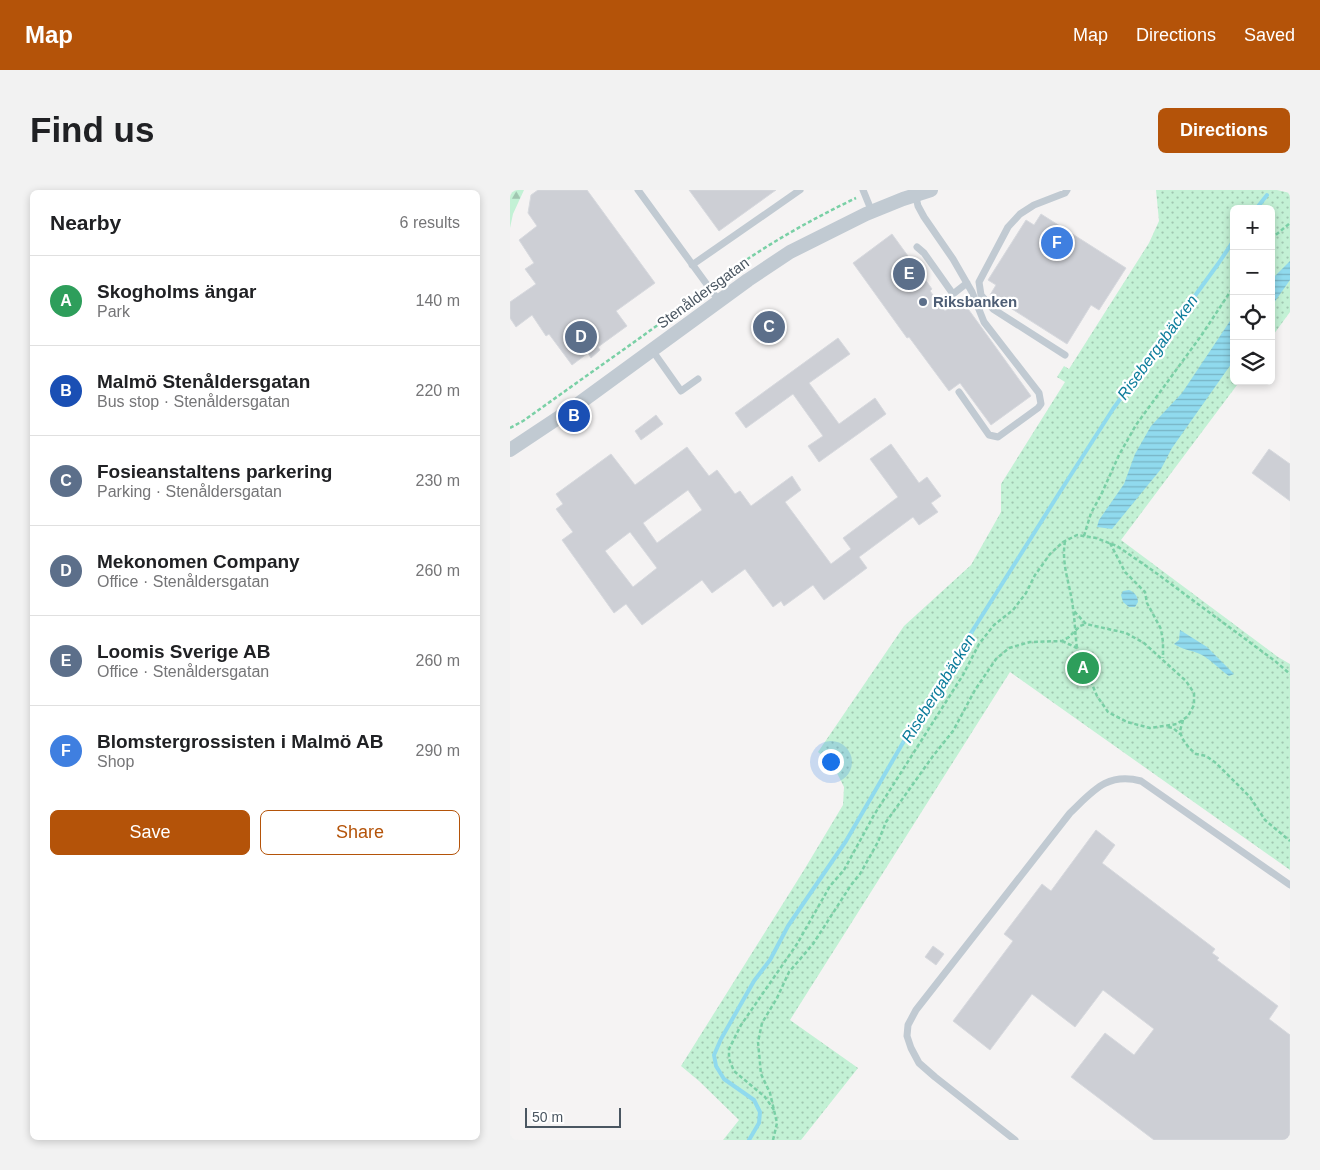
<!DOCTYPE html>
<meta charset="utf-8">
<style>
:root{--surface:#fff;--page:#f2f2f2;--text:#202124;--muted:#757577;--line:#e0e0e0;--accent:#b45309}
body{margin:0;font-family:Arial,sans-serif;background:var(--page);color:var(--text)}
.controls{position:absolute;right:15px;top:15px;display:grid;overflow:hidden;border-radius:8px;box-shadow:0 2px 8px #0003}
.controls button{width:45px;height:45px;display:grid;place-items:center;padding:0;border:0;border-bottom:1px solid var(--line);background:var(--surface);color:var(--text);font:25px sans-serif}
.scale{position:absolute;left:15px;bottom:12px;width:96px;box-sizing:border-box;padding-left:5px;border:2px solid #4a5661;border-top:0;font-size:14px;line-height:18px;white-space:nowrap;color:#4a5661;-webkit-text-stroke:4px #fff;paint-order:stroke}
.you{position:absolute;left:320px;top:571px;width:18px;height:18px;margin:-12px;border:4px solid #fff;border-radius:50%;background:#1a73e8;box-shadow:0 0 0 8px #1a73e833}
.badge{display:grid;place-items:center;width:32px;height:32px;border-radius:50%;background:var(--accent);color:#fff;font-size:16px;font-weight:700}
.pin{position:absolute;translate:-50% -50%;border:2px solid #fff;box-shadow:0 1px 5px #0006}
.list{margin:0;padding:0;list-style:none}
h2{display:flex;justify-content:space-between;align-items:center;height:65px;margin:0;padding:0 20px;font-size:21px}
h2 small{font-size:16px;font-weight:400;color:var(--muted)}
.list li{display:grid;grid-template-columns:32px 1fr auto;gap:15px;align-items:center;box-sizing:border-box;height:90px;padding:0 20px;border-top:1px solid var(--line)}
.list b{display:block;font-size:19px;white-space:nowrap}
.list p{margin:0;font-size:16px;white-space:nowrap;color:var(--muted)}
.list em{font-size:16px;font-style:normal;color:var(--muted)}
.actions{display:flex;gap:10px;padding:15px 20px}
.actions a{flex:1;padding:11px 0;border:1px solid var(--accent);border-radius:8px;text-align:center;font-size:18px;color:var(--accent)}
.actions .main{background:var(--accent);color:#fff}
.icon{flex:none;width:28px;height:28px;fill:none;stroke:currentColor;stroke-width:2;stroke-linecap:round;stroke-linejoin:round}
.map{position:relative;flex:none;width:780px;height:950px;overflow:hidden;border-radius:8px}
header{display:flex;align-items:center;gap:30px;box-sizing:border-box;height:70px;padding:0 25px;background:var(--accent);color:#fff}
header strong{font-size:24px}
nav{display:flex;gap:28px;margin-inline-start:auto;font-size:18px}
.intro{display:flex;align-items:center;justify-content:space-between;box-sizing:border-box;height:120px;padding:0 30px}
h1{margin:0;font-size:35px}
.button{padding:12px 22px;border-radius:8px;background:var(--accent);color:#fff;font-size:18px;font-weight:700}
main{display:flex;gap:30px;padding:0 30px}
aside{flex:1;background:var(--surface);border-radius:8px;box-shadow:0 2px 8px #0003}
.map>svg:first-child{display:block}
.forest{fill:url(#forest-firs)}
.park{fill:url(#park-dots)}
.water{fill:url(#water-rules)}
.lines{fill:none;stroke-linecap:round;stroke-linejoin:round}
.stream{stroke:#90daee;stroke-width:4}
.building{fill:#cdcfd5;stroke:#d7d9de;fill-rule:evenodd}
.path{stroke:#7ad0a6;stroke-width:2.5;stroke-dasharray:4 2.5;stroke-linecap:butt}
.service{stroke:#c1cad2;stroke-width:7}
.minor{stroke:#c1cad2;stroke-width:14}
.service-dot{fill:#5c6f8a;stroke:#fff;stroke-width:2}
.labels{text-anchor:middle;stroke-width:4.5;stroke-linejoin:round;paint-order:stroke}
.street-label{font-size:15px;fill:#4a5661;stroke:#fff}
.service-label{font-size:15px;font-weight:bold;fill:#4e5e75;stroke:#fff;text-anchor:start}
.water-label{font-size:16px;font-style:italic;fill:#0c7c9b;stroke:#fff}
</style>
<header>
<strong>Map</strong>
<nav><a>Map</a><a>Directions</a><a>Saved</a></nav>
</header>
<div class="intro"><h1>Find us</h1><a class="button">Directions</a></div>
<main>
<aside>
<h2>Nearby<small>6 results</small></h2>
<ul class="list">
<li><span class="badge" style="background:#2e9e5b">A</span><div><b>Skogholms ängar</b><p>Park</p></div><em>140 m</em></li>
<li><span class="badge" style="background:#1a4fb4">B</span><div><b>Malmö Stenåldersgatan</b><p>Bus stop · Stenåldersgatan</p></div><em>220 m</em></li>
<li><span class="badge" style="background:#5c6f8a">C</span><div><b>Fosieanstaltens parkering</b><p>Parking · Stenåldersgatan</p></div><em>230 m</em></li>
<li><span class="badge" style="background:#5c6f8a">D</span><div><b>Mekonomen Company</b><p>Office · Stenåldersgatan</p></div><em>260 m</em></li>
<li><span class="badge" style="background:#5c6f8a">E</span><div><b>Loomis Sverige AB</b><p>Office · Stenåldersgatan</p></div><em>260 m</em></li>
<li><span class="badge" style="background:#3f7fe0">F</span><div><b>Blomstergrossisten i Malmö AB</b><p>Shop</p></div><em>290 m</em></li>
</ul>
<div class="actions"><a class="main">Save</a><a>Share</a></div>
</aside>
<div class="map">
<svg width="780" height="950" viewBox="0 0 780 950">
<defs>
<pattern id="forest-firs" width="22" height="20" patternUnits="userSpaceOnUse" patternTransform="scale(1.25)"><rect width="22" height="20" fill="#c3f1d5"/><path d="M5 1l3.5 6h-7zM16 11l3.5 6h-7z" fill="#a0c6b0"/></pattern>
<pattern id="park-dots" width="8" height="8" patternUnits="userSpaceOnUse" patternTransform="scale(1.25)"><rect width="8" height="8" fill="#c3f1d5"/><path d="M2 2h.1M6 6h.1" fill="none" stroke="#a0c6b0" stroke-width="1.8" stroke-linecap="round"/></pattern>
<pattern id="water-rules" width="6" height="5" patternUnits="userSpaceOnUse" patternTransform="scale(1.25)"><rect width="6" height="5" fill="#90daee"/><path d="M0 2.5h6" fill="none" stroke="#78b4c4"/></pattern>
</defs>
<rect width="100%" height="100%" fill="#f5f3f3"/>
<path class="forest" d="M 0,0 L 14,0 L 3,24 L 0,38 Z"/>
<path class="park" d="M 646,0 L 767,0 L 780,3 L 780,122 L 761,148 L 761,19 L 724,19 L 724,191 L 730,191 L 611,350 L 768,467 L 780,474 L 780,680 L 500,482 L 280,830 L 348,878 L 291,950 L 213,950 L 229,930 L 189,891 L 171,876 L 294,680 L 333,615 L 334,597 L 323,575 L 308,562 L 394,436 L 461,375 L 491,322 L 491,294 L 555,192 L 547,187 L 554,176 L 559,179 L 639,53 L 649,31 Z"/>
<path class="water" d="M 780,71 L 780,90 L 761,117 L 761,90 Z
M 724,125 L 724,170 L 662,258 L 651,279 L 602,339 L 587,337 L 589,330 L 614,294 L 625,264 L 641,236 L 672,203 Z
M 619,400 C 624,402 628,406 628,412 L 625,417 L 619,417 L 613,412 L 611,405 L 613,401 Z
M 670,440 L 697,457 L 724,484 L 719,486 C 709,479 700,469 690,464 C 681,460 673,460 664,454 L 669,450 Z"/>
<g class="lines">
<path class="stream" d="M 746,19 L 757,5
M 239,950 L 249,933 L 250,922 L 244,910 L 214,889 L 206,876 L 204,865 L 211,849 L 244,791 L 260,770 L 278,736 L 336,651 L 405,532 L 548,305 L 603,219 L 708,74 L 724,50"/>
</g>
<path class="building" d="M 28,0 L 77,0 L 145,93 L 106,121 L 117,136 L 88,157 L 90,160 L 81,168 L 78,163 L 62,175 L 39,144 L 36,146 L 22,125 L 6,137 L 0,128 L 0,112 L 26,94 L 15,79 L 24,73 L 9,50 L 27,36 L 18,23 L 21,5 Z
M 179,0 L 266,0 L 209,41 Z
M 531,24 L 616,78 L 589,120 L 581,115 L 557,154 L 480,105 L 486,95 L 478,90 L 516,30 L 524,35 Z
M 382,44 L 422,99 L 420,101 L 435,121 L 451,109 L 521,206 L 481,235 L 450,193 L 439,201 L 399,147 L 397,148 L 343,73 Z
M 328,148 L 340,164 L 299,193 L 329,234 L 365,208 L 376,224 L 309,272 L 298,256 L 313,246 L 283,204 L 236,238 L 225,223 Z
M 146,225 L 153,234 L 131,250 L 125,241 Z
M 381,254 L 409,293 L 417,287 L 431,306 L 421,313 L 428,322 L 409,335 L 403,327 L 349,367 L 357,378 L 314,410 L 303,395 L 274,416 L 271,411 L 263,417 L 235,379 L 202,403 L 192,390 L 132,435 L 116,414 L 104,423 L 52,350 L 63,342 L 46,319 L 53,314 L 46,304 L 101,264 L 125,295 L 177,257 L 199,286 L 207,280 L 225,304 L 230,301 L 241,316 L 282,286 L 291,300 L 275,312 L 321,374 L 341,359 L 333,348 L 388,307 L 360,269 ZM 178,300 L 192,320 L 147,353 L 133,333 ZM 120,342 L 147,378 L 123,397 L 95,361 Z
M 759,259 L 780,274 L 780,311 L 742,283 Z
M 586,640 L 605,655 L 592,673 L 705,759 L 702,763 L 709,768 L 707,770 L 768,816 L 759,829 L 780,845 L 780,950 L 644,950 L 561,887 L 595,843 L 624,865 L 644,839 L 593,800 L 565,837 L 522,804 L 480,860 L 443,831 L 503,751 L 494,744 L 532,694 L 541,701 Z
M 423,756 L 434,764 L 426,775 L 415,767 Z"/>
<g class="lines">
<path class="path" d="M 761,49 L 780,33
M 205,92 C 249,59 296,32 346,8
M 0,238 L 13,231 L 134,145 L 193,102
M 574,346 L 581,323 L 591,305 L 609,265 L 626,235 L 691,146 L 724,96
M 555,351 C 551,375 560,393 563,418 C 565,431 565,444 567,458
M 600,353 L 615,382 L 635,402 L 637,413 L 651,439 L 653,452 L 653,468
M 552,451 L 567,458 L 587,506 L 598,522 L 617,532 L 640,538 L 667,534 L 678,526 L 684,515 L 684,503 L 676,491 L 634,453 L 616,443 L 576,434 L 564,421
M 673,530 L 670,541 L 672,548 L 679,558 L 686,564 L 696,566 L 706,573 L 740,607 L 755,630 L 780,651
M 658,537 L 663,538 L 670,544
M 264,920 L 255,907 L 224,881 L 219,869 L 219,859 L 231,835 L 287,754 L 320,696 L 334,680 L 364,625 L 453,485 L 469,454 L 484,435 L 503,420 L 516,403 L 525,385 L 540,364 L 553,352 L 567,345 L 586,348 L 607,356 L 642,380 L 765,471 L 780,484
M 263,950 L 267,933 L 260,903 L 251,884 L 248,852 L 252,833 L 267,808 L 279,782 L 303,754 L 341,695 L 350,684 L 368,652 L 376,632 L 423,566 L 443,541 L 465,500 L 486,469 L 499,458 L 520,452 L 552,451 L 559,447 L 570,436 L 576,434"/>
<path class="service" d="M 128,0 L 209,111
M 353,0 L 362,22
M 405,3 L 408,16 L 414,27 L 443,69 L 462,102 L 474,132 L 529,203 L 531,214 L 528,218 L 488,247 L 479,245 L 449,202
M 407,57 L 414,63 L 443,104 L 457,93
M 182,75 L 290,0
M 142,160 L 171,201 L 188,189
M 555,165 L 483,119 L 471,105 L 469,92 L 498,37 L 510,24 L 524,15 L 555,3 L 557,0
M 505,950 L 425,887 L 409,873 L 401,858 L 397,846 L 398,835 L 406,820 L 560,623 C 583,601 597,582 631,591 L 780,695"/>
<path class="minor" d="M 0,260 L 60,220 L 238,90 L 280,62 L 356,24 L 393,9 L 421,0"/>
</g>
<circle class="service-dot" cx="413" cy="112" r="5"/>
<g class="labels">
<g class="street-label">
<text transform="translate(193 103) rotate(-36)" y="5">Stenåldersgatan</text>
</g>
<g class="service-label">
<text x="423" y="117">Riksbanken</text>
</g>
<g class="water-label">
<text transform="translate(647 157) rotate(-54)" y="6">Risebergabäcken</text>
<text transform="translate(428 498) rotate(-58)" y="6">Risebergabäcken</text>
</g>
</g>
</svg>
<div class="controls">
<button>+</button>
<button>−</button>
<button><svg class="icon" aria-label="locate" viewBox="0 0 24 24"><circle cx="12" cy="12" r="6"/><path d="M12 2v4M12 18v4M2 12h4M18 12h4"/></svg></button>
<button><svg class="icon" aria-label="layers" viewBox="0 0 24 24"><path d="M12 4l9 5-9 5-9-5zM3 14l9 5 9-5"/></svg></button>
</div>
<div class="scale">50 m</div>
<div class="you"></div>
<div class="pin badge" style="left:573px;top:478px;background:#2e9e5b">A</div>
<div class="pin badge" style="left:64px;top:226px;background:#1a4fb4">B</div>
<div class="pin badge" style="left:259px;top:137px;background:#5c6f8a">C</div>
<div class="pin badge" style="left:71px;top:147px;background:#5c6f8a">D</div>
<div class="pin badge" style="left:399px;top:84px;background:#5c6f8a">E</div>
<div class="pin badge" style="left:547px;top:53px;background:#3f7fe0">F</div>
</div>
</main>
